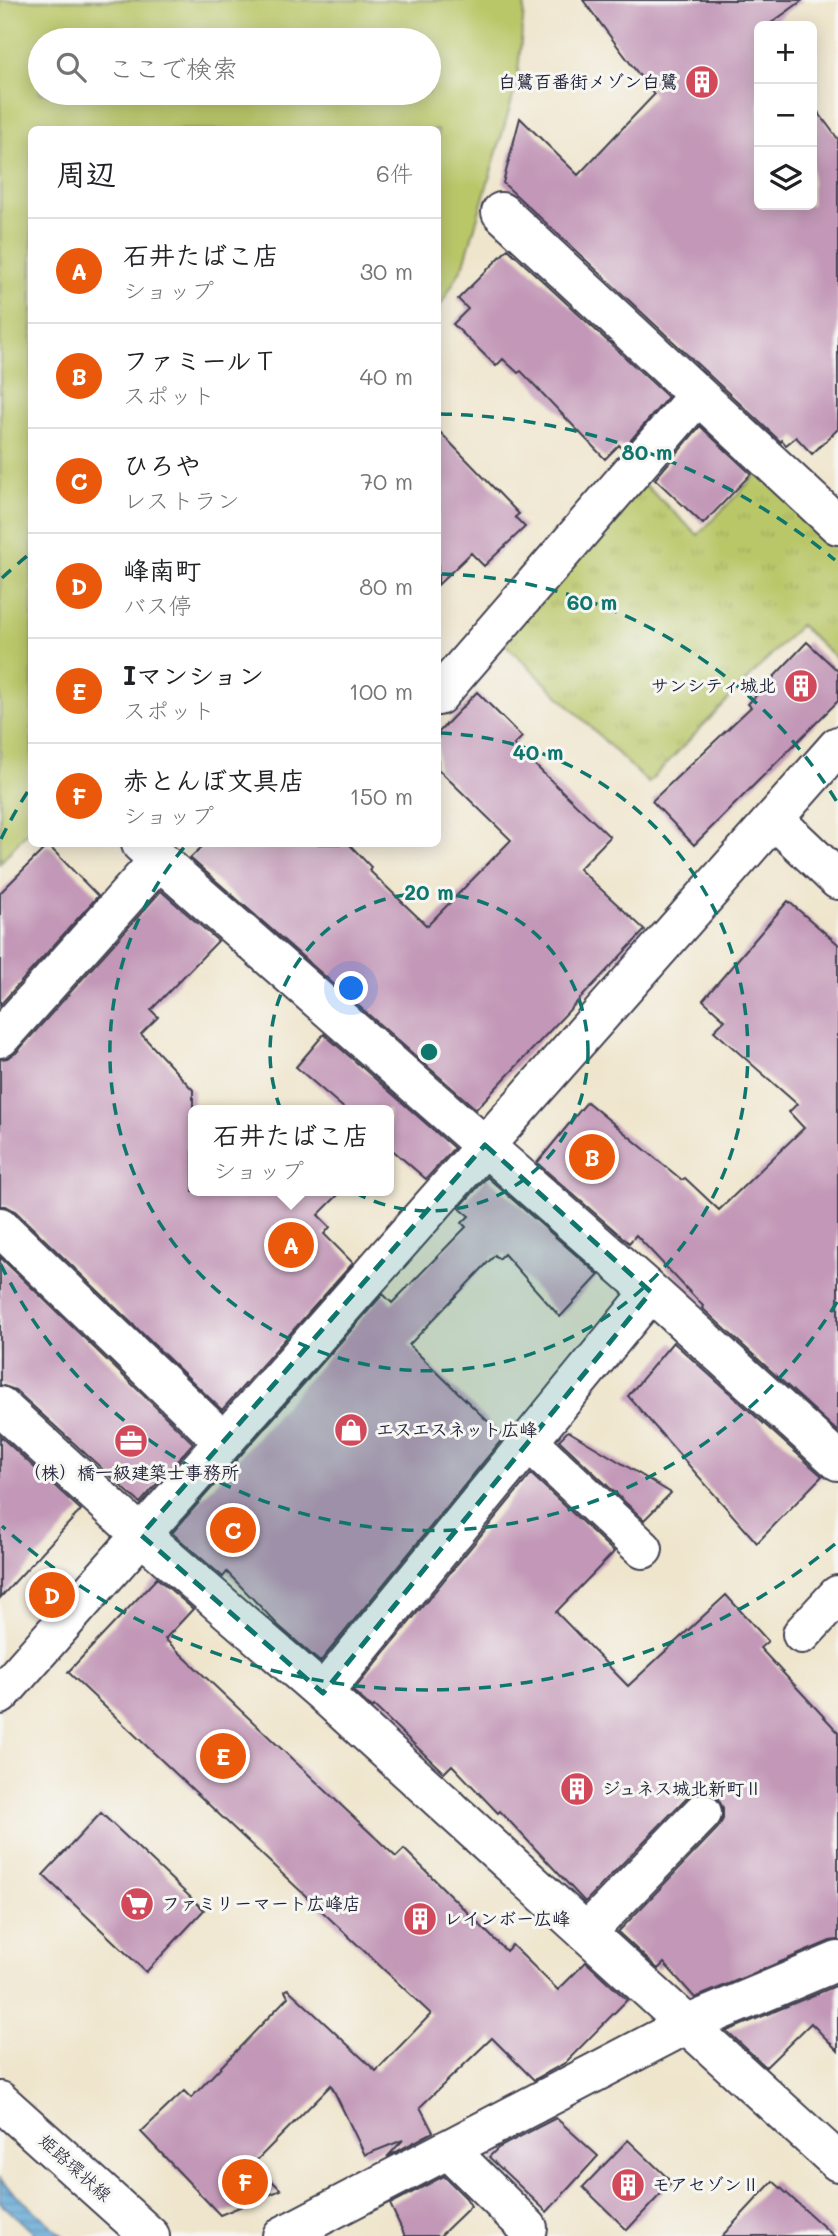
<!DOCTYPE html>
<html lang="ja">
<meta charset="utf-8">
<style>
:root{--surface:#fff;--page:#f2f2f2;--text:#202124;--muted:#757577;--line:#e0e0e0;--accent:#ea580c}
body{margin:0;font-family:Mali,"Klee One",sans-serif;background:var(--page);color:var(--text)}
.controls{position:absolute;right:21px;top:21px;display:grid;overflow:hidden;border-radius:10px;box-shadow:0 4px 18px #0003}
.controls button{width:63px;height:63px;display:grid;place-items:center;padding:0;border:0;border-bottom:2px solid var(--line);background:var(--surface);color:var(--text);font:35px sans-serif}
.you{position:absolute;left:352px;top:989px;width:24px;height:24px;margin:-18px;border:5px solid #fff;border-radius:50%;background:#1a73e8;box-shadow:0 0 0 10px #1a73e833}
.badge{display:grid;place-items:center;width:46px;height:46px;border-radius:50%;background:var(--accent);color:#fff;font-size:23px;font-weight:700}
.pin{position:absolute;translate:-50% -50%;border:4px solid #fff;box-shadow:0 2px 7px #0006}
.popup{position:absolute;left:188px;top:1105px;width:206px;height:91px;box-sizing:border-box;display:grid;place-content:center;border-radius:10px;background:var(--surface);filter:drop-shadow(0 2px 5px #0005);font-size:23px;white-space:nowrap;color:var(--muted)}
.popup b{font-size:26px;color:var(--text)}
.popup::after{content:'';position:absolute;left:50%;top:100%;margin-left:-14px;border:14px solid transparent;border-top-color:var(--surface)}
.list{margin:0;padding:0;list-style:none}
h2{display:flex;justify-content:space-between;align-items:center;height:91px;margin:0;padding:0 28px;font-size:30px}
h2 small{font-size:23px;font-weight:400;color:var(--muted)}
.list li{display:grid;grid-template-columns:46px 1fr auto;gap:21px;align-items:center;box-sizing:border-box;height:105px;padding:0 28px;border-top:2px solid var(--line)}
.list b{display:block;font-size:26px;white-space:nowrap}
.list p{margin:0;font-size:23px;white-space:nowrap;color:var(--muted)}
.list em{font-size:23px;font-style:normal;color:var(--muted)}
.icon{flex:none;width:38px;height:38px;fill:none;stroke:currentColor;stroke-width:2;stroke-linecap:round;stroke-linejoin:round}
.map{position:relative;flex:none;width:838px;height:2236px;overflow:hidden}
.search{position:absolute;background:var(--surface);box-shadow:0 4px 18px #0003;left:28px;top:28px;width:413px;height:77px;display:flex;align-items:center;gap:18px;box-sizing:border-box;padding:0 24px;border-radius:38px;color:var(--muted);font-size:26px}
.panel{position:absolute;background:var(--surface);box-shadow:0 4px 18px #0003;left:28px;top:126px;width:413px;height:721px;border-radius:10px}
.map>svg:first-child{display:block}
.grass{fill:url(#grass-tufts);stroke:#6e7452;stroke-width:2}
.pitch{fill:#bac769;stroke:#6e7452;stroke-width:2;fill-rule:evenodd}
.water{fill:url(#water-rules);stroke:#406488;stroke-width:2}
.building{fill:#c297b7}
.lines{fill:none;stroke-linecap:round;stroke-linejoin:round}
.street-casing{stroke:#413f51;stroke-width:42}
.secondary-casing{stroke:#413f51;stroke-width:42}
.street{stroke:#fff;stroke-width:38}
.secondary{stroke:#fff;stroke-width:38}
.marked{fill:#0f766e;fill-opacity:0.2;stroke:#0f766e;stroke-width:5;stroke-dasharray:14 9;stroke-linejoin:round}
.ring{fill:none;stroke:#0f766e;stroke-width:3.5;stroke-dasharray:12 9}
.labels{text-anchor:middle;stroke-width:6;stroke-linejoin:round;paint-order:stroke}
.poi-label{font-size:18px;font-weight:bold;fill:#22223b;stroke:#f6f6f2;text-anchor:start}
.street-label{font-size:18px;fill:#22223b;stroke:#f6f6f2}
.centre{fill:#0f766e;stroke:#f6f6f2;stroke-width:3.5}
.ring-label{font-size:21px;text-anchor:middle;font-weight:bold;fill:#0f766e;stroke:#f6f6f2;stroke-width:6;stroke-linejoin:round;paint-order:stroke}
</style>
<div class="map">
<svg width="838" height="2236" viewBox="0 0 838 2236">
<defs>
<pattern id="grass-tufts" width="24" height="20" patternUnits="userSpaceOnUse" patternTransform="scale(1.75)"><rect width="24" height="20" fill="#bac769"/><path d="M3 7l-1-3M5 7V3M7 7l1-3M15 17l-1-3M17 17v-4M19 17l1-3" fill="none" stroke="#a0ab5c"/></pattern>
<pattern id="water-rules" width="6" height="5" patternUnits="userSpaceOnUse" patternTransform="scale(1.75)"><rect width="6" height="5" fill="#5ea5d4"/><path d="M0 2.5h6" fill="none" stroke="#4d86ad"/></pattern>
</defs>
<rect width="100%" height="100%" fill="#f6f6f2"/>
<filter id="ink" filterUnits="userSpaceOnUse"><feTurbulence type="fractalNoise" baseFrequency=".0143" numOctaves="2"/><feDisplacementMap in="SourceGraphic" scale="14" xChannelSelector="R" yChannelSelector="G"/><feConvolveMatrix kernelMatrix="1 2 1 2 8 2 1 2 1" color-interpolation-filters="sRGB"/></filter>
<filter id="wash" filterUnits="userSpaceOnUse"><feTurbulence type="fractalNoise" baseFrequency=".00686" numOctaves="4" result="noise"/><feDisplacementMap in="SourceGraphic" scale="28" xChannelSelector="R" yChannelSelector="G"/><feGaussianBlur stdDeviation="1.57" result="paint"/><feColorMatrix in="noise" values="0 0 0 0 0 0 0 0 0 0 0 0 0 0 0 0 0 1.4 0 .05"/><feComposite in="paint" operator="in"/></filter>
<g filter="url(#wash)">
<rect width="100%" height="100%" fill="#efe5cc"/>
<path class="grass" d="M 763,468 L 838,540 L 838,660 L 800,625 L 648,783 L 498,637 L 645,485 L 698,535 Z"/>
<path class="pitch" d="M 0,0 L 525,0 L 517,83 L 464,264 L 438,310 L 438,130 L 32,130 L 32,826 L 0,863 ZM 429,40 L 429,93 L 40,93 L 40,40 Z"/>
<path class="water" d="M 0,2180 L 63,2236 L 37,2236 L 0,2202 Z"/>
<g id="blocks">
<path class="building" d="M 583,0 L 803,0 L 767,26 L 759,26 L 759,205 L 812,205 L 812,104 L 838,139 L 838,429 L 812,454 L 796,437 L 786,445 L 782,440 L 781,442 L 503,183 L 520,118 L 578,175 L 654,95 Z
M 508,249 L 668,397 L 623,449 L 619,445 L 605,459 L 521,371 L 518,373 L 503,359 L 496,366 L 453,324 L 468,309 L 458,299 Z
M 700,426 L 751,474 L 703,524 L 655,479 Z
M 438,430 L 519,514 L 515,517 L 525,527 L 484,566 L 471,553 L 438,585 Z
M 807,642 L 838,671 L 838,701 L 694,845 L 652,801 L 751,707 L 748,704 Z
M 477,692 L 522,737 L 514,745 L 610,837 L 579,869 L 645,930 L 476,1109 L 190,858 L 205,844 L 349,844 L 371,867 L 369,870 L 427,926 L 511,840 L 438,769 L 438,733 Z
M 48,845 L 98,896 L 0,1005 L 0,893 Z
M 161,891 L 218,941 L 151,1010 L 158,1017 L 141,1034 L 193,1090 L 193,1191 L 342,1191 L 318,1215 L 330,1227 L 324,1234 L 353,1263 L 222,1410 L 15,1211 L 6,1206 L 0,1206 L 0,1059 L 7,1058 L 16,1053 Z
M 788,901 L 838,944 L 838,1432 L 702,1308 L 703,1306 L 636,1235 L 629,1243 L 537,1163 L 587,1102 L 682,1180 L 685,1178 L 719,1210 L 804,1128 L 789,1112 L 797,1104 L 714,1031 L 725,1020 L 703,1000 Z
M 324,1034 L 454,1148 L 426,1179 L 389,1147 L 389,1110 L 346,1110 L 296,1067 Z
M 487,1177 L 599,1275 L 560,1317 L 504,1254 L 499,1259 L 495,1255 L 409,1345 L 504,1437 L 320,1662 L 279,1626 L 227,1572 L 223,1577 L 172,1533 L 383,1294 L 392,1303 L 466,1227 L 462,1223 L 469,1216 L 459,1208 Z
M 0,1257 L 193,1443 L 140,1503 L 15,1390 L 0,1385 Z
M 673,1342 L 822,1476 L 757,1543 L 628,1396 Z
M 568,1431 L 671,1493 L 644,1520 L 559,1440 Z
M 0,1436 L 81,1510 L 0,1598 Z
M 531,1474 L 614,1552 L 556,1612 L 628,1686 L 726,1595 L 768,1641 L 760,1648 L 838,1732 L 838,1940 L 830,1941 L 695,1998 L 664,1963 L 658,1969 L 618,1932 L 718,1828 L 723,1819 L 723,1808 L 717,1797 L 708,1792 L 697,1792 L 686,1798 L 585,1902 L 500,1811 L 498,1813 L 452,1765 L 444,1773 L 374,1706 L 372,1708 L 353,1691 Z
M 157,1578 L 193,1609 L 165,1639 L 396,1857 L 404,1849 L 506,1951 L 512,1945 L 558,1990 L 586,1962 L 627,2000 L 565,2063 L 534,2080 L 492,2038 L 420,2107 L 433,2132 L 387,2157 L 403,2140 L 365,2155 L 331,2085 L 254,2163 L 281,2190 L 220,2215 L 141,2132 L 184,2091 L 191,2098 L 288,1997 L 285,1991 L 288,1989 L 376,2071 L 431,2014 L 68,1672 Z
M 101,1813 L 204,1910 L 146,1972 L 43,1875 Z
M 838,1985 L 838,2051 L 811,2023 L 766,2067 L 727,2031 Z
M 556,2118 L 598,2156 L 547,2212 L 489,2157 L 498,2148 Z
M 628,2140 L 672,2182 L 627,2230 L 583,2187 Z
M 444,2176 L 466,2198 L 471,2206 L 440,2236 L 405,2236 L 390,2204 Z
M 773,2181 L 834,2236 L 722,2236 Z"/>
</g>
</g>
<g filter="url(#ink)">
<use href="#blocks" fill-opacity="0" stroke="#413f51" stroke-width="2"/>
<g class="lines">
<g class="street-casing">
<path id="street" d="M 501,212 L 838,525
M 438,696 L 698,395
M 774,819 L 838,880
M 141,844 L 651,1292 L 838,1461
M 0,1038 L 159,860
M 0,1227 L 223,1441
M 0,1406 L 141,1535 L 323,1693 L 838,2162
M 529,1442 L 643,1549
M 802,1634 L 838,1595
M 323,1693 L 651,1292
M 0,1695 L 838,746
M 586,1933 L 702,1813
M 448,2149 L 528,2228
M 282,2236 L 686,2025 L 838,1961"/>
</g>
<g class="secondary-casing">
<path id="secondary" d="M 0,2101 L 150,2236"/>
</g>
<use href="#street" class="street"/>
<use href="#secondary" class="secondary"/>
</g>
</g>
<path class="marked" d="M 485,1145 L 651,1292 L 323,1693 L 141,1535 Z"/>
<g class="ring">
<circle cx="429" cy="1052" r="159"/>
<path d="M440 733A319 319 0 1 1 186 845"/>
<path d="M837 1302A478 478 0 0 1 1 1265M1 839A478 478 0 0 1 30 788M442 574A478 478 0 0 1 837 802"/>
<path d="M835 1544A638 638 0 0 1 2 1526M2 578A638 638 0 0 1 27 556M440 414A638 638 0 0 1 835 560"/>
</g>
<defs>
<g id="building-disc" transform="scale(1.75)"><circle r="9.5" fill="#d1495b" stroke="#f6f6f2"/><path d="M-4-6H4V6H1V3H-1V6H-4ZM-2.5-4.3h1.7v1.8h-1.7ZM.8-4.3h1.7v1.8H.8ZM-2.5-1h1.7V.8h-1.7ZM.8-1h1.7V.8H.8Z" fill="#fff"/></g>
<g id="shop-disc" transform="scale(1.75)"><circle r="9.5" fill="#d1495b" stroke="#f6f6f2"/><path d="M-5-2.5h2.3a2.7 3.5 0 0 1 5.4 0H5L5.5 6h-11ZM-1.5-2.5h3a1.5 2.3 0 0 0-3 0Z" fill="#fff"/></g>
<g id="office-disc" transform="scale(1.75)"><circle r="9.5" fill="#d1495b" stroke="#f6f6f2"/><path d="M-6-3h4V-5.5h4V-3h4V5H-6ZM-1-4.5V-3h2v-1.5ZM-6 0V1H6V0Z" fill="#fff"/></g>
<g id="supermarket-disc" transform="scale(1.75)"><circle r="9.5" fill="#d1495b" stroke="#f6f6f2"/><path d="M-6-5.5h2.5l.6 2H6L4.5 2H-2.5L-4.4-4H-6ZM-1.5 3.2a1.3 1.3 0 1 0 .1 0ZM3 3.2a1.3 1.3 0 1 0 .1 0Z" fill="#fff"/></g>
</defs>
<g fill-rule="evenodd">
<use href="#building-disc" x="702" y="82"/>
<use href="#building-disc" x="801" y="686"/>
<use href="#shop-disc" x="351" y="1430"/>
<use href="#office-disc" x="131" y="1441"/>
<use href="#building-disc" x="577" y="1789"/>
<use href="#supermarket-disc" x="137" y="1904"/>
<use href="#building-disc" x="420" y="1919"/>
<use href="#building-disc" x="628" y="2185"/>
</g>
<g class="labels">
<g class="poi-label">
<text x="678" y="88" text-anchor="end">白鷺百番街メゾン白鷺</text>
<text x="776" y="692" text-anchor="end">サンシティ城北</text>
<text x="376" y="1436">エスエスネット広峰</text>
<text x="131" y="1479" text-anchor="middle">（株）橋一級建築士事務所</text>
<text x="602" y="1795">ジュネス城北新町Ⅱ</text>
<text x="162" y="1910">ファミリーマート広峰店</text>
<text x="444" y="1925">レインボー広峰</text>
<text x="652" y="2191">モアセゾンⅡ</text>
</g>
<g class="street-label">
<text transform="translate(75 2168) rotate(42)" y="6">姫路環状線</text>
</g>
</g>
<circle cx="429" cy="1052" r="10" class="centre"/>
<g class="ring-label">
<text x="647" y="460">80 m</text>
<text x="592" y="610">60 m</text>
<text x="538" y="760">40 m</text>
<text x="429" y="900">20 m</text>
</g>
</svg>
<div class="controls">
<button>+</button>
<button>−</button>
<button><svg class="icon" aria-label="layers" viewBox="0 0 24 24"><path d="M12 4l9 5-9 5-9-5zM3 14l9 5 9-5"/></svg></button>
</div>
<div class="you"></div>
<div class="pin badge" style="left:291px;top:1245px">A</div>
<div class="popup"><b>石井たばこ店</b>ショップ</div>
<div class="pin badge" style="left:592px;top:1157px">B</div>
<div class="pin badge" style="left:233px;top:1530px">C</div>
<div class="pin badge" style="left:52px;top:1595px">D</div>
<div class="pin badge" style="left:223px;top:1756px">E</div>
<div class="pin badge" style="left:245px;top:2182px">F</div>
<div class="search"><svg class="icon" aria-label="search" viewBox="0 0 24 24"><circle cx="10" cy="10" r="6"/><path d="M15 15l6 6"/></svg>ここで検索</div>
<section class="panel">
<h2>周辺<small>6件</small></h2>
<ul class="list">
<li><span class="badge">A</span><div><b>石井たばこ店</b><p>ショップ</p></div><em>30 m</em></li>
<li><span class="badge">B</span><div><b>ファミールＴ</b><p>スポット</p></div><em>40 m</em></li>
<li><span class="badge">C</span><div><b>ひろや</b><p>レストラン</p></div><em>70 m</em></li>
<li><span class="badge">D</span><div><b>峰南町</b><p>バス停</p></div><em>80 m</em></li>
<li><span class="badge">E</span><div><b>Iマンション</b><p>スポット</p></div><em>100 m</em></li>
<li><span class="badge">F</span><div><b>赤とんぼ文具店</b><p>ショップ</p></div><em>150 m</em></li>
</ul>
</section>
</div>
